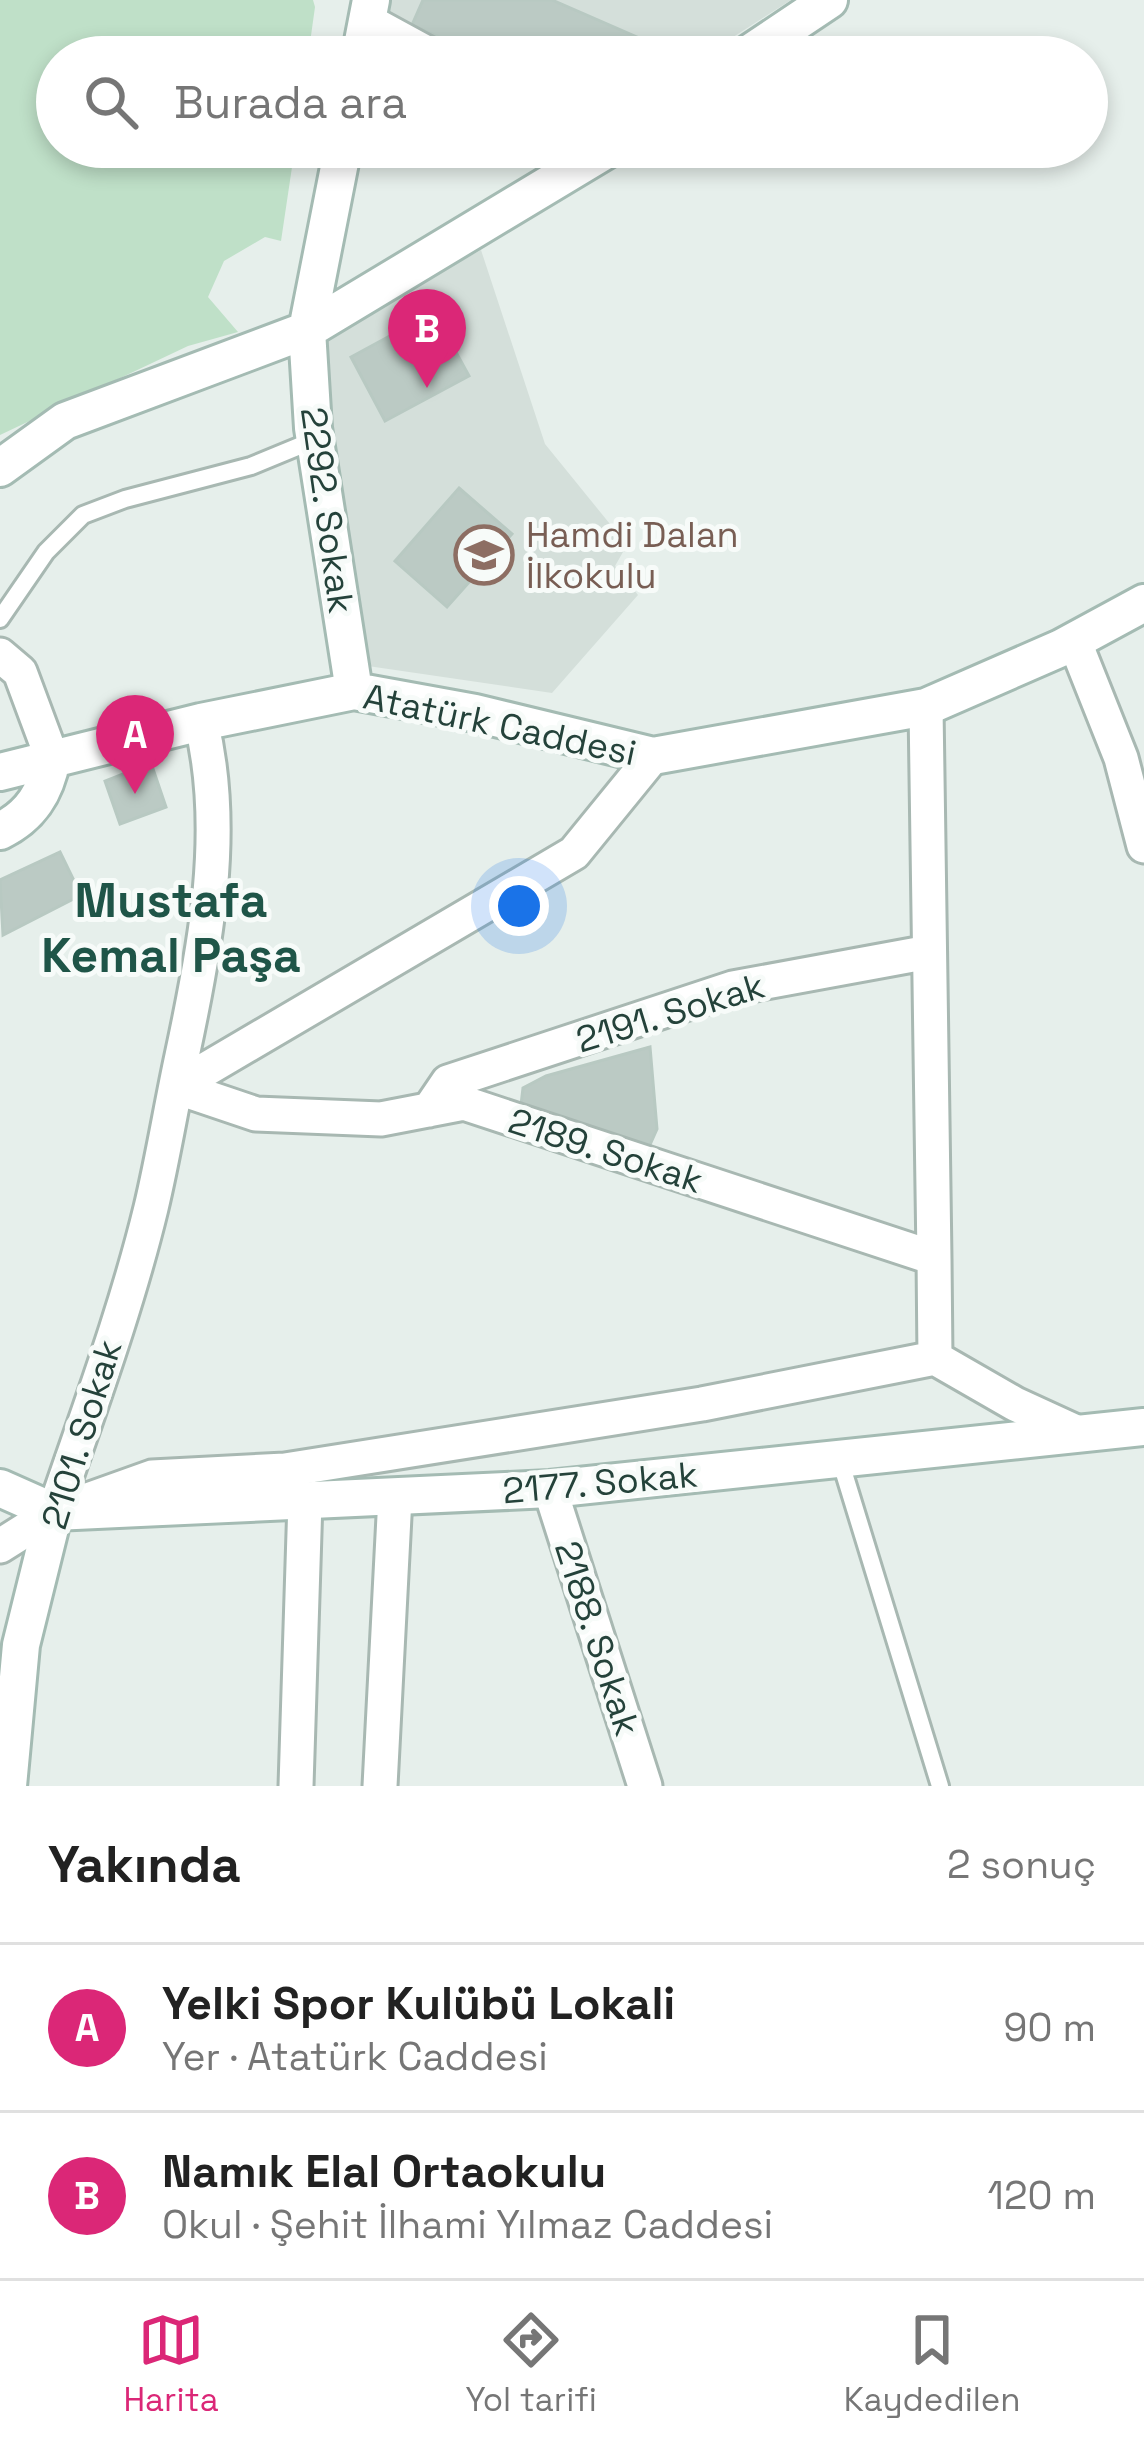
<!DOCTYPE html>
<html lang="tr">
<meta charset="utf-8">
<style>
:root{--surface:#fff;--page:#f2f2f2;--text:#222;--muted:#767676;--line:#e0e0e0;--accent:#db2777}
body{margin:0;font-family:"Space Grotesk",sans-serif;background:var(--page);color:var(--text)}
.you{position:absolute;left:519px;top:906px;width:42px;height:42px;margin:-30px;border:9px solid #fff;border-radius:50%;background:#1a73e8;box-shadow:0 0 0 18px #1a73e833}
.badge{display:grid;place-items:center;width:78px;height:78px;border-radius:50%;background:var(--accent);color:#fff;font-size:39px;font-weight:700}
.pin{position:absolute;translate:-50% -99px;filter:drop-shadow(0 3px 6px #0008)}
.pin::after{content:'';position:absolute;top:63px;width:42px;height:36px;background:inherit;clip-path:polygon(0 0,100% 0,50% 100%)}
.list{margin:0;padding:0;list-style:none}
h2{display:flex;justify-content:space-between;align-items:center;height:156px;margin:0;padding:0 48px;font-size:51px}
h2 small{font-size:39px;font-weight:400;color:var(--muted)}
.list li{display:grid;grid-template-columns:78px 1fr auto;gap:36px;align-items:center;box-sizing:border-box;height:168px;padding:0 48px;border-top:3px solid var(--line)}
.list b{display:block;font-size:45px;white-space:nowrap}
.list p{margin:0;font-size:39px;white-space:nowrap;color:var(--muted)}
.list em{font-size:39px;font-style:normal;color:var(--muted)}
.icon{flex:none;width:66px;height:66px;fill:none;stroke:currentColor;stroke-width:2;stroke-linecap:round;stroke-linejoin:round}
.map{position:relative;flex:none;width:1144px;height:1786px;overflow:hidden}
.search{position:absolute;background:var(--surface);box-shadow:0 6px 18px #0003;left:36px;right:36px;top:36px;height:132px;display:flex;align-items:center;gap:30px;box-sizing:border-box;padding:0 42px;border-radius:66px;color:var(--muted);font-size:45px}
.sheet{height:492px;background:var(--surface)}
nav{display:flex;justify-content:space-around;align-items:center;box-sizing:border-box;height:168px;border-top:3px solid var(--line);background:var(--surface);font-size:33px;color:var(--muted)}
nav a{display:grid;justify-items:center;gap:6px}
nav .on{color:var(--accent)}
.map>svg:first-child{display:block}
.built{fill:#d4dfda}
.green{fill:#bfe0c8}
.building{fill:#bbcac4;stroke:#b8c9c2;stroke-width:3}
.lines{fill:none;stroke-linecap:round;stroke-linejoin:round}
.lane-casing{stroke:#a8b8b2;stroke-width:22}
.street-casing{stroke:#a8b8b2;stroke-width:39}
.secondary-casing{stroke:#a4bbb3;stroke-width:42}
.lane{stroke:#fff;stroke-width:16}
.street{stroke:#fff;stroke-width:33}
.secondary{stroke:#fff;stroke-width:36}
.labels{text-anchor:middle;stroke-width:10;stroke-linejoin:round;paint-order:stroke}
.street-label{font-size:36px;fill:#24423a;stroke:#f7fbf9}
.education-label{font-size:36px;fill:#785e54;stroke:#f7fbf9;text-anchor:start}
.district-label{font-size:48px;font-weight:bold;fill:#1f5548;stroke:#f7fbf9}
</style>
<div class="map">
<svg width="1144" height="1786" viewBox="0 0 1144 1786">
<rect width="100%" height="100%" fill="#e6efeb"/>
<path class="built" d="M 381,0 L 791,0 L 702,57 L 485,57 L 379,12 Z
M 481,250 L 545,444 L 627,545 L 615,566 L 638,595 L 552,693 L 361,665 L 322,338 Z"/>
<path class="green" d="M 0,0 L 313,0 L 315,7 L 308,57 L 57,57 L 57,147 L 295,147 L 281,241 L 265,237 L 224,261 L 208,297 L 238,332 L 188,346 L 0,435 Z"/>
<path class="building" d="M 423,0 L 552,0 L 646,41 L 639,57 L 485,57 L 412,25 Z
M 434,312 L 469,376 L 385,421 L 351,357 Z
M 459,488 L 512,534 L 447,607 L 395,561 Z
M 151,763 L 166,807 L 120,824 L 105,781 Z
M 60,852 L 81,895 L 3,935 L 0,880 Z
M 650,1047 L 657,1129 L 649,1147 L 521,1105 L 523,1088 L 546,1076 Z"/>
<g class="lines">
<g class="lane-casing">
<path id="lane" d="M 0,619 L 46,552 L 83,515 L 125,499 L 251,466 L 314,440
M 840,1460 L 940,1786"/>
</g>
<g class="street-casing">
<path id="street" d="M 368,21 L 434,57
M 1074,640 L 1121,758 L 1144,846
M 0,655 L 20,672 L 52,758
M 926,707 L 934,1258
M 176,1087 L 256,1114 L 381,1119 L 464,1103 L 934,1258 L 935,1358
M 176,1087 L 574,853 L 653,756
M 429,1110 L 448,1082 L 733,988 L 929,952
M 550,1489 L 645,1786
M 54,1512 C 88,1412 126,1311 151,1208 C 163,1158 171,1107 182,1056 C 205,949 228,830 201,722
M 0,1546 L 54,1512 L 152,1477 L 285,1470 L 702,1404 L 935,1358 L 1015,1404 L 1076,1432
M 296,1786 L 305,1501
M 380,1786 L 395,1497"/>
</g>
<g class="secondary-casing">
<path id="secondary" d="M 360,57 L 371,0
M 744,57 L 829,0
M 343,147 L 307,330 L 313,428 L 354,691
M 0,468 L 65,421 L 307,330 L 611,147
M 0,772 L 201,722 L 354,691 L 475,713 L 653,756 L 926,707 L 1061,648 L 1144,603
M 0,831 C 31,816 46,792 52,758
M 0,1488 L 54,1512 L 550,1489 L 1144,1427
M 8,1786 L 21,1645 L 54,1512"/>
</g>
<use href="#lane" class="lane"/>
<use href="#street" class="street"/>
<use href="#secondary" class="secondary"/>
</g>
<defs>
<g id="school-ring" transform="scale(3)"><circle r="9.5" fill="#f7fbf9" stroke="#8d6e63" stroke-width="1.5"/><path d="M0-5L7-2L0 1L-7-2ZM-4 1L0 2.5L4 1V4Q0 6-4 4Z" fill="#8d6e63"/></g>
</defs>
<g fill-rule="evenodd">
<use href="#school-ring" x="484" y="555"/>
</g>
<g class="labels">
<g class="street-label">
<text transform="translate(328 510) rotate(82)" y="13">2292. Sokak</text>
<text transform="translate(500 724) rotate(12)" y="13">Atatürk Caddesi</text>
<text transform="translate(670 1012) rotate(-17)" y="13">2191. Sokak</text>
<text transform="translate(606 1150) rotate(18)" y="13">2189. Sokak</text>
<text transform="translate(81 1434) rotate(-73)" y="13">2101. Sokak</text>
<text transform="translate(600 1482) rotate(-5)" y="13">2177. Sokak</text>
<text transform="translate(598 1638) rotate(72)" y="13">2188. Sokak</text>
</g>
<g class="education-label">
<text x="526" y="547">Hamdi Dalan<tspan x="526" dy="41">İlkokulu</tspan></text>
</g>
<g class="district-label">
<text x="171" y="917">Mustafa<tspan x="171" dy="55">Kemal Paşa</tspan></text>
</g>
</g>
</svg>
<div class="you"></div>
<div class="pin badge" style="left:135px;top:794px">A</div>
<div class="pin badge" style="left:427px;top:388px">B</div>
<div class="search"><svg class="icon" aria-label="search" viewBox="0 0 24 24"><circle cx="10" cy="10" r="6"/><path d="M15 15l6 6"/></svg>Burada ara</div>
</div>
<section class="sheet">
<h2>Yakında<small>2 sonuç</small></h2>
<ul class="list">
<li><span class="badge">A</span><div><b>Yelki Spor Kulübü Lokali</b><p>Yer · Atatürk Caddesi</p></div><em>90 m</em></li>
<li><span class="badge">B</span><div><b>Namık Elal Ortaokulu</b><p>Okul · Şehit İlhami Yılmaz Caddesi</p></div><em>120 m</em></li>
</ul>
</section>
<nav>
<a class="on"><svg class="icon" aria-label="map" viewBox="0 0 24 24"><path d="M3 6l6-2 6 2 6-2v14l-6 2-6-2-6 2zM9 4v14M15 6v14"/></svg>Harita</a>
<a><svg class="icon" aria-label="directions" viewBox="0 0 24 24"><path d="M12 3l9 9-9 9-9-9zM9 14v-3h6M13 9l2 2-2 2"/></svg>Yol tarifi</a>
<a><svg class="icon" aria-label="saved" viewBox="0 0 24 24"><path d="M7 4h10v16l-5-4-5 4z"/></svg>Kaydedilen</a>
</nav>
